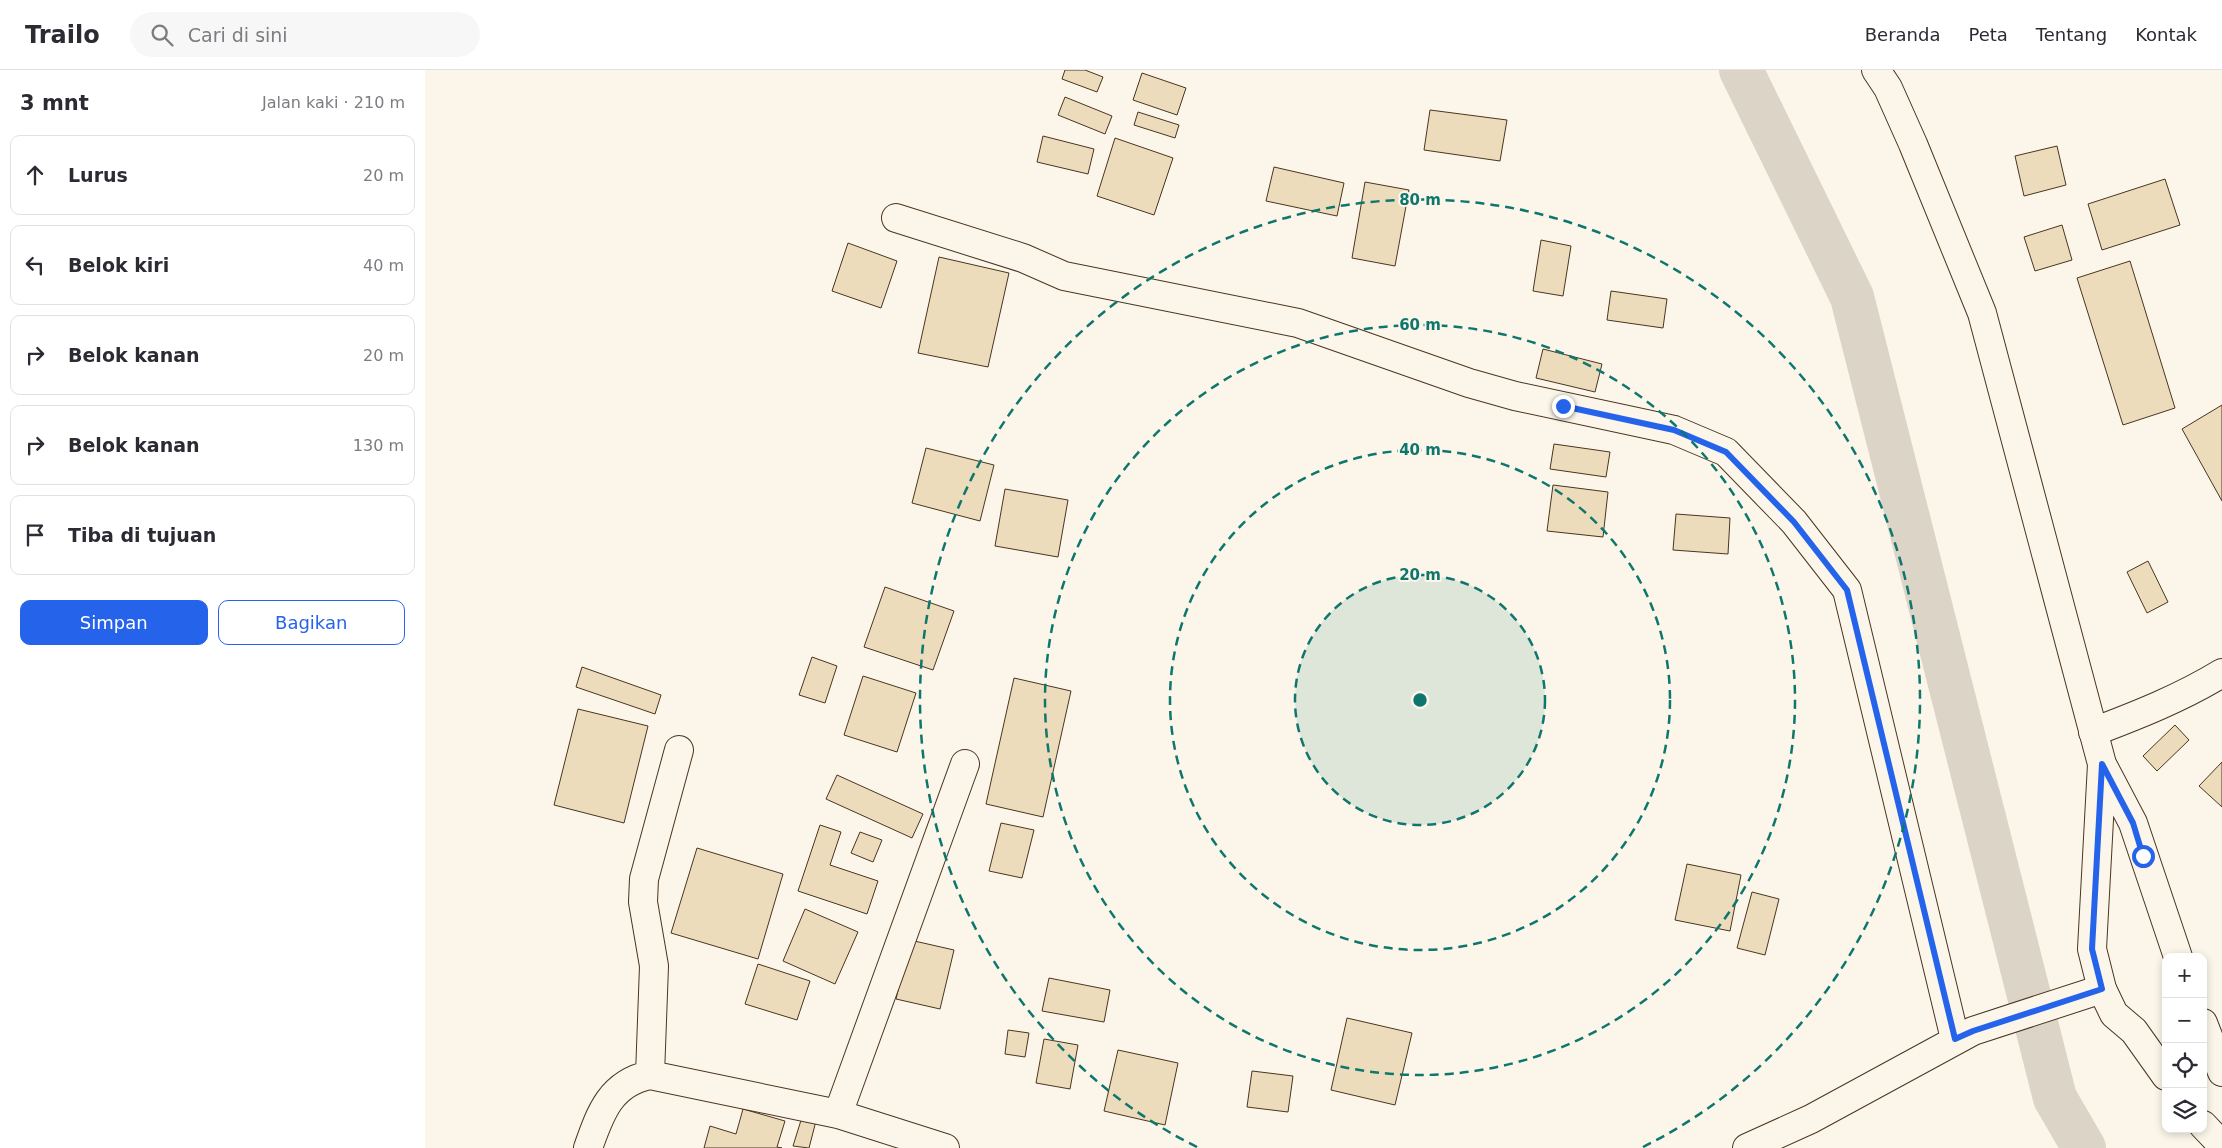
<!DOCTYPE html>
<html lang="id">
<meta charset="utf-8">
<style>
:root{--surface:#fff;--page:#f7f7f7;--text:#2b2b33;--muted:#7c7c81;--line:#e1e1e2;--accent:#2563eb}
body{margin:0;font-family:"DejaVu Sans",sans-serif;background:var(--page);color:var(--text)}
.controls{position:absolute;right:15px;bottom:15px;display:grid;overflow:hidden;border-radius:10px;box-shadow:0 2px 8px #0003}
.controls button{width:45px;height:45px;display:grid;place-items:center;padding:0;border:0;border-bottom:1px solid var(--line);background:var(--surface);color:var(--text);font:25px sans-serif}
.stop{position:absolute;width:15px;height:15px;margin:-11px;border:4px solid #2563eb;border-radius:50%;background:#fff}
.stop.end{background:#2563eb;border-color:#fff;box-shadow:0 1px 5px #0008}
.list{margin:0;padding:0;list-style:none}
h2{display:flex;justify-content:space-between;align-items:center;height:65px;margin:0;padding:0 20px;font-size:21px}
h2 small{font-size:16px;font-weight:400;color:var(--muted)}
.list li{display:grid;grid-template-columns:32px 1fr auto;gap:15px;align-items:center;box-sizing:border-box;height:80px;margin:0 10px 10px;padding:0 10px;border:1px solid var(--line);border-radius:10px}
.list b{display:block;font-size:19px;white-space:nowrap}
.list em{font-size:16px;font-style:normal;color:var(--muted)}
.actions{display:flex;gap:10px;padding:15px 20px}
.actions a{flex:1;padding:11px 0;border:1px solid var(--accent);border-radius:10px;text-align:center;font-size:18px;color:var(--accent)}
.actions .main{background:var(--accent);color:#fff}
.icon{flex:none;width:28px;height:28px;fill:none;stroke:currentColor;stroke-width:2;stroke-linecap:round;stroke-linejoin:round}
.map{position:relative;flex:none;width:1797px;height:1078px;overflow:hidden}
header{display:flex;align-items:center;gap:30px;box-sizing:border-box;height:70px;padding:0 25px;background:var(--surface);border-bottom:1px solid var(--line)}
header strong{font-size:24px}
nav{display:flex;gap:28px;margin-inline-start:auto;font-size:18px}
.search{width:350px;height:45px;background:var(--page);display:flex;align-items:center;gap:12px;box-sizing:border-box;padding:0 18px;border-radius:28px;color:var(--muted);font-size:19px}
main{display:flex}
aside{flex:1;background:var(--surface)}
.map>svg:first-child{display:block}
.lines{fill:none;stroke-linecap:round;stroke-linejoin:round}
.canal{stroke:#dcd4c6;stroke-width:44}
.building{fill:#ecdcbc;stroke:#4a3520}
.street-casing{stroke:#4a3520;stroke-width:30}
.secondary-casing{stroke:#4a3520;stroke-width:30}
.street{stroke:#fbf6e9;stroke-width:28}
.secondary{stroke:#fbf6e9;stroke-width:28}
.route{stroke:#2563eb;stroke-width:6}
.ring{fill:none;stroke:#0f766e;stroke-width:2.5;stroke-dasharray:9 6}
.centre{fill:#0f766e;stroke:#fbf6e9;stroke-width:2.5}
.ring-label{font-size:15px;text-anchor:middle;font-weight:bold;fill:#0f766e;stroke:#fbf6e9;stroke-width:4;stroke-linejoin:round;paint-order:stroke}
</style>
<header>
<strong>Trailo</strong>
<div class="search"><svg class="icon" aria-label="search" viewBox="0 0 24 24"><circle cx="10" cy="10" r="6"/><path d="M15 15l6 6"/></svg>Cari di sini</div>
<nav><a>Beranda</a><a>Peta</a><a>Tentang</a><a>Kontak</a></nav>
</header>
<main>
<aside>
<h2>3 mnt<small>Jalan kaki · 210 m</small></h2>
<ul class="list">
<li><svg class="icon" aria-label="ahead" viewBox="0 0 24 24"><path d="M12 20V5M6 11l6-6 6 6"/></svg><div><b>Lurus</b></div><em>20 m</em></li>
<li><svg class="icon" aria-label="left" viewBox="0 0 24 24"><path d="M17 20v-9H6M10 6l-5 5 5 5"/></svg><div><b>Belok kiri</b></div><em>40 m</em></li>
<li><svg class="icon" aria-label="right" viewBox="0 0 24 24"><path d="M7 20v-9h11M14 6l5 5-5 5"/></svg><div><b>Belok kanan</b></div><em>20 m</em></li>
<li><svg class="icon" aria-label="right" viewBox="0 0 24 24"><path d="M7 20v-9h11M14 6l5 5-5 5"/></svg><div><b>Belok kanan</b></div><em>130 m</em></li>
<li><svg class="icon" aria-label="arrive" viewBox="0 0 24 24"><path d="M6 21V4h12l-3 4 3 4H6"/></svg><div><b>Tiba di tujuan</b></div></li>
</ul>
<div class="actions"><a class="main">Simpan</a><a>Bagikan</a></div>
</aside>
<div class="map">
<svg width="1797" height="1078" viewBox="0 0 1797 1078">
<rect width="100%" height="100%" fill="#fbf6e9"/>
<g class="lines">
<path class="canal" d="M 1316,0 L 1427,227 L 1630,1028 L 1659,1078"/>
</g>
<path class="building" d="M 640,0 L 660,0 L 678,7 L 672,22 L 637,9 Z
M 717,3 L 761,18 L 752,45 L 708,30 Z
M 640,27 L 687,46 L 680,64 L 633,45 Z
M 1005,40 L 1082,50 L 1075,91 L 999,80 Z
M 713,42 L 754,55 L 750,68 L 709,55 Z
M 618,66 L 669,79 L 663,104 L 612,92 Z
M 690,68 L 748,88 L 729,145 L 672,126 Z
M 1632,76 L 1641,115 L 1599,126 L 1590,86 Z
M 849,97 L 919,113 L 912,146 L 841,131 Z
M 1740,109 L 1755,155 L 1677,180 L 1663,134 Z
M 940,112 L 984,120 L 970,196 L 927,188 Z
M 1637,155 L 1647,190 L 1610,201 L 1599,167 Z
M 1116,170 L 1146,176 L 1138,226 L 1108,221 Z
M 423,173 L 472,191 L 456,238 L 407,221 Z
M 514,187 L 584,203 L 563,297 L 493,283 Z
M 1705,191 L 1750,338 L 1698,355 L 1652,208 Z
M 1186,221 L 1242,229 L 1238,258 L 1182,250 Z
M 1118,279 L 1177,294 L 1170,322 L 1111,308 Z
M 1797,335 L 1797,431 L 1757,359 Z
M 1129,374 L 1185,382 L 1181,407 L 1125,399 Z
M 501,378 L 569,395 L 555,451 L 487,433 Z
M 1128,415 L 1183,422 L 1178,467 L 1122,461 Z
M 580,419 L 643,430 L 633,487 L 570,476 Z
M 1251,444 L 1305,448 L 1303,484 L 1248,480 Z
M 1723,491 L 1743,532 L 1722,543 L 1702,502 Z
M 460,517 L 529,541 L 508,600 L 439,577 Z
M 387,587 L 412,596 L 400,633 L 374,625 Z
M 157,597 L 236,625 L 230,644 L 151,617 Z
M 438,606 L 491,623 L 472,682 L 419,665 Z
M 589,608 L 646,621 L 618,747 L 561,734 Z
M 153,639 L 223,656 L 199,753 L 129,735 Z
M 1750,655 L 1764,670 L 1732,701 L 1718,686 Z
M 1797,692 L 1797,737 L 1774,716 Z
M 412,705 L 498,744 L 487,768 L 401,729 Z
M 576,753 L 609,760 L 597,808 L 564,801 Z
M 395,755 L 416,762 L 405,795 L 453,811 L 442,844 L 373,821 Z
M 435,762 L 457,770 L 448,792 L 426,783 Z
M 272,778 L 358,804 L 333,889 L 246,863 Z
M 1262,794 L 1316,805 L 1305,861 L 1250,850 Z
M 1327,822 L 1354,829 L 1340,885 L 1312,878 Z
M 380,839 L 433,862 L 410,914 L 358,891 Z
M 485,870 L 529,880 L 515,939 L 471,929 Z
M 333,894 L 385,911 L 372,950 L 320,934 Z
M 624,908 L 685,920 L 679,952 L 617,941 Z
M 922,948 L 987,963 L 970,1035 L 906,1020 Z
M 583,960 L 604,963 L 600,987 L 580,984 Z
M 619,969 L 653,975 L 645,1019 L 611,1013 Z
M 693,980 L 753,993 L 740,1055 L 679,1041 Z
M 827,1001 L 868,1006 L 863,1042 L 822,1037 Z
M 318,1039 L 360,1051 L 352,1077 L 357,1078 L 279,1078 L 285,1056 L 311,1064 Z
M 377,1047 L 391,1051 L 384,1078 L 368,1076 Z"/>
<g class="lines">
<g class="street-casing">
<path id="street" d="M 471,148 L 598,188 L 639,206 L 873,253 L 1044,313 L 1090,326 L 1249,360 L 1301,382 L 1369,452 L 1422,520 L 1530,969
M 1668,662 C 1713,645 1756,628 1797,603
M 225,1005 L 229,896 L 218,832 L 219,809 L 254,680
M 413,1044 L 540,694
M 163,1078 C 175,1044 185,1013 225,1005 L 413,1044 L 520,1078
M 1322,1078 L 1386,1049 L 1548,961 L 1677,919"/>
</g>
<g class="secondary-casing">
<path id="secondary" d="M 1451,0 L 1463,18 L 1488,74 L 1557,243 L 1677,694 L 1667,879 L 1677,919 L 1689,944 L 1709,961 L 1741,1006
M 1678,696 L 1708,753 L 1753,887
M 1778,953 L 1797,1002
M 1778,1055 L 1797,1075"/>
</g>
<use href="#street" class="street"/>
<use href="#secondary" class="secondary"/>
</g>
<g class="lines">
<path class="route" d="M 1138,336 L 1249,360 L 1301,382 L 1369,452 L 1422,520 L 1530,969 L 1548,961 L 1677,919 L 1667,879 L 1677,694 L 1708,753 L 1718,786"/>
</g>
<circle cx="995" cy="630" r="125" fill="#0f766e" fill-opacity=".12"/>
<g class="ring">
<circle cx="995" cy="630" r="125"/>
<circle cx="995" cy="630" r="250"/>
<circle cx="995" cy="630" r="375"/>
<path d="M772 1077A500 500 0 1 1 1218 1077"/>
</g>
<circle cx="995" cy="630" r="8" class="centre"/>
<g class="ring-label">
<text x="995" y="135">80 m</text>
<text x="995" y="260">60 m</text>
<text x="995" y="385">40 m</text>
<text x="995" y="510">20 m</text>
</g>
</svg>
<div class="controls">
<button>+</button>
<button>−</button>
<button><svg class="icon" aria-label="locate" viewBox="0 0 24 24"><circle cx="12" cy="12" r="6"/><path d="M12 2v4M12 18v4M2 12h4M18 12h4"/></svg></button>
<button><svg class="icon" aria-label="layers" viewBox="0 0 24 24"><path d="M12 4l9 5-9 5-9-5zM3 14l9 5 9-5"/></svg></button>
</div>
<div class="stop" style="left:1718px;top:786px"></div>
<div class="stop end" style="left:1138px;top:336px"></div>
</div>
</main>
